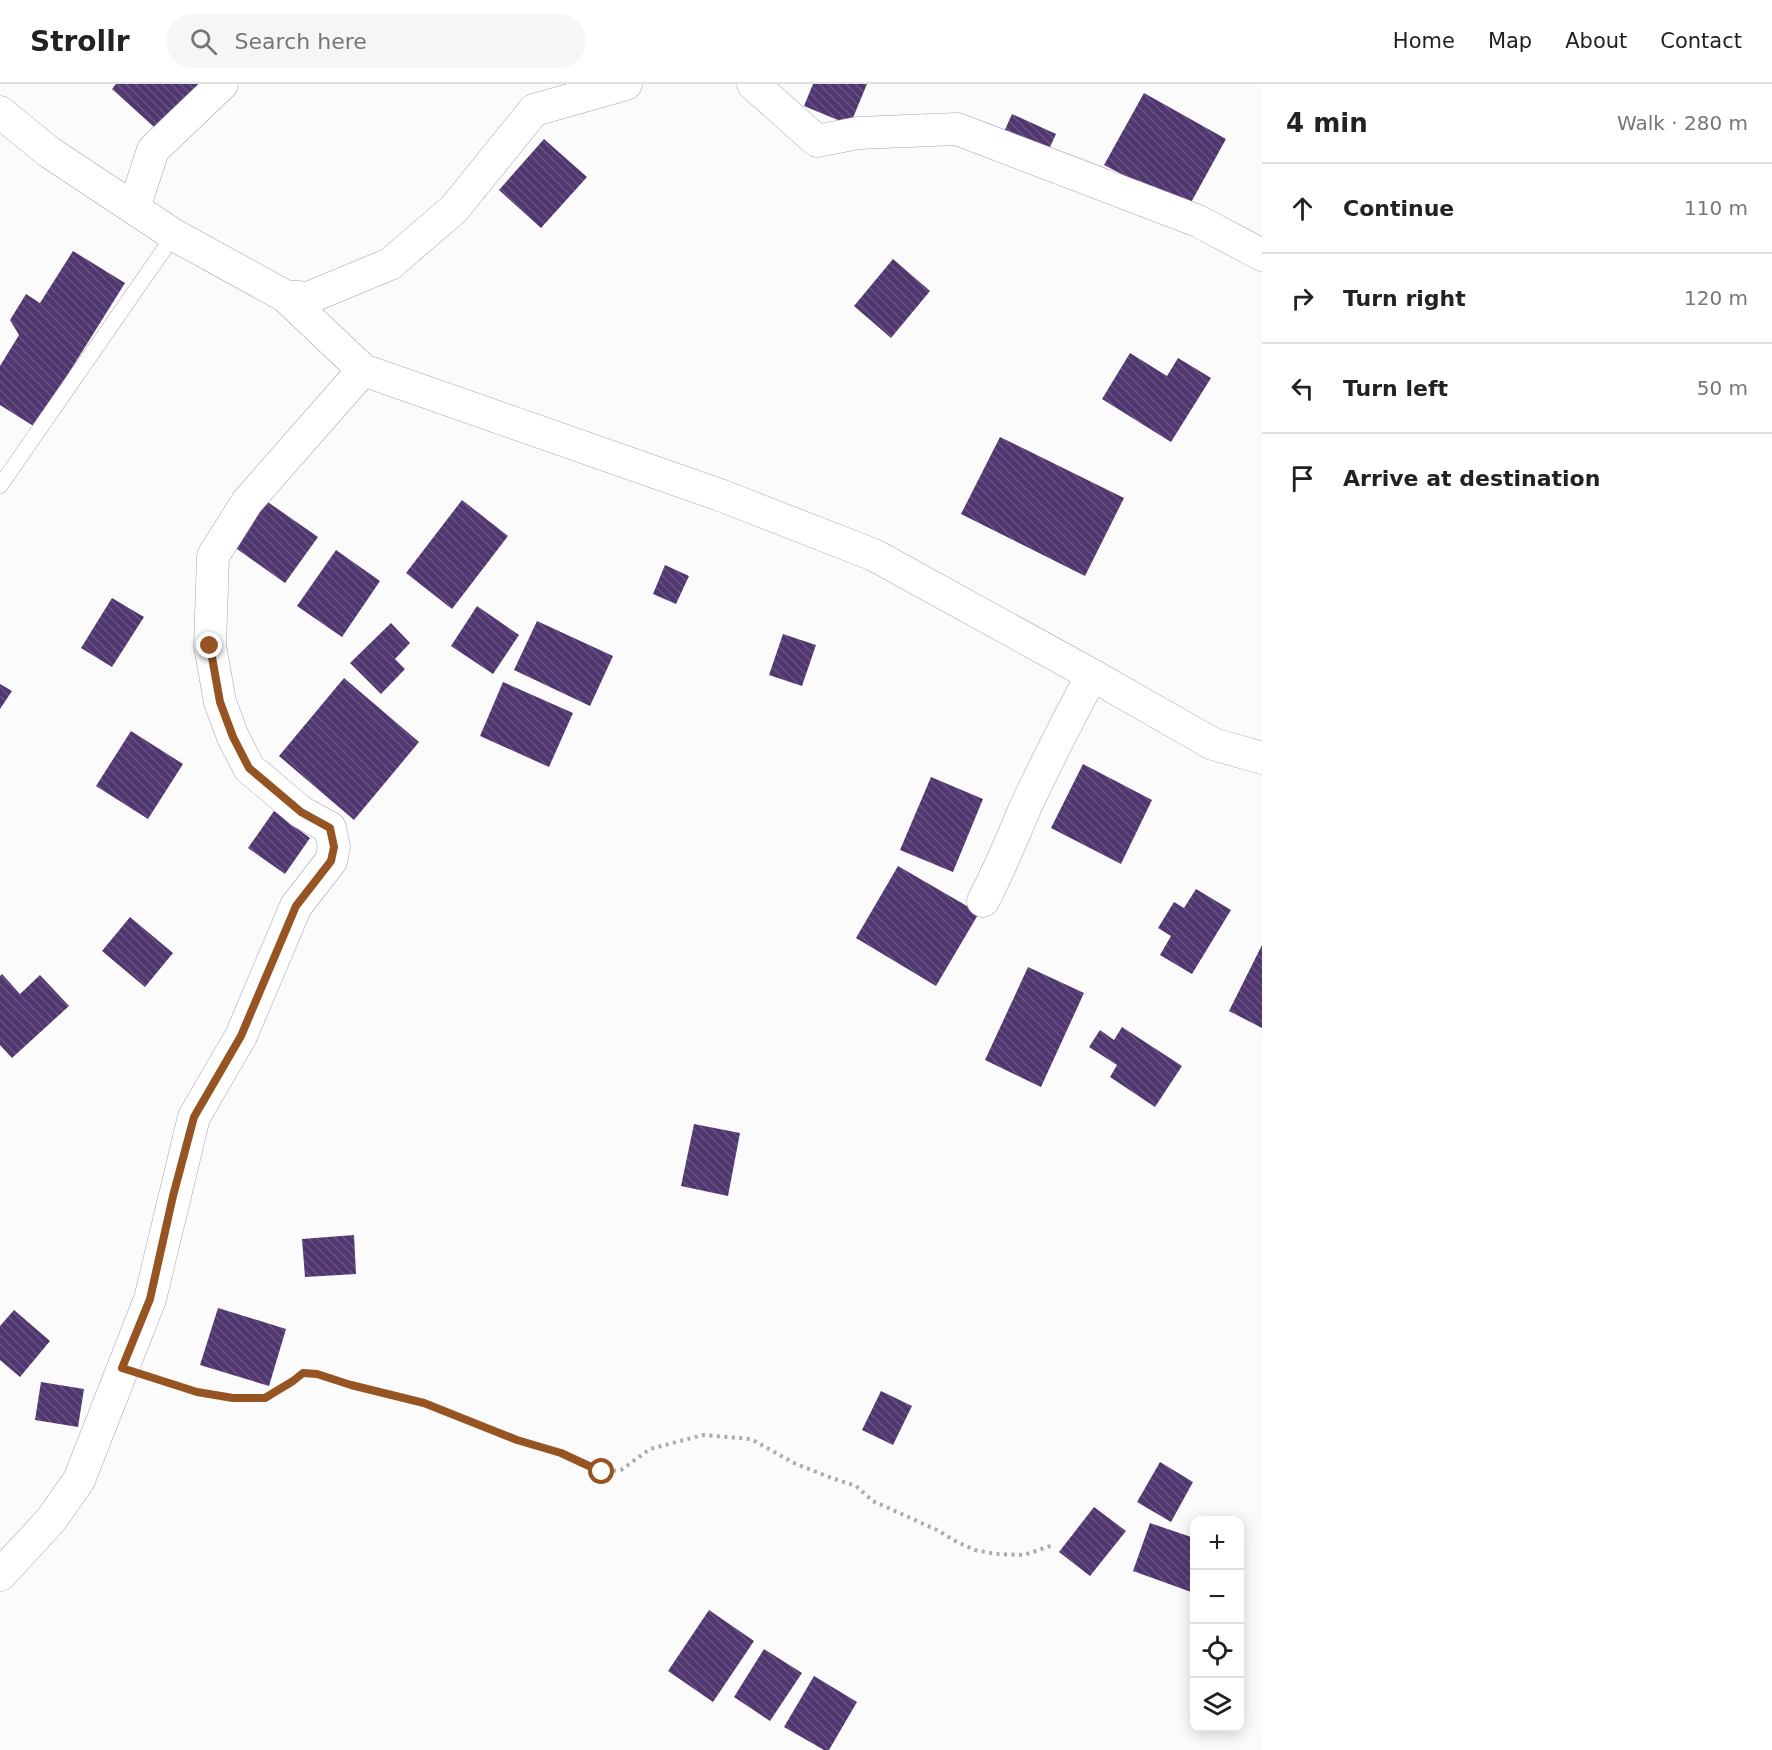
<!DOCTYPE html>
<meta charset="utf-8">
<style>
:root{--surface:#fff;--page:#f6f6f6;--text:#222;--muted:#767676;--line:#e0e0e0}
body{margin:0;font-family:"DejaVu Sans",sans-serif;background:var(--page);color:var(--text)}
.controls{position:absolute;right:18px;bottom:18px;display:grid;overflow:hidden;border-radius:12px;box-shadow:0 3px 15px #0003}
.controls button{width:54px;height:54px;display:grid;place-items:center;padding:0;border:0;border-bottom:2px solid var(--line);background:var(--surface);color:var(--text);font:30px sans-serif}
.stop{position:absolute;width:18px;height:18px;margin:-14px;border:4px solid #965422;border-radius:50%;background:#fff}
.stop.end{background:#965422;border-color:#fff;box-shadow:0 2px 6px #0008}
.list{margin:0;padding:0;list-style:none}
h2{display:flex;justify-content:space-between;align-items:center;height:78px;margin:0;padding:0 24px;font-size:26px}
h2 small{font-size:20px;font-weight:400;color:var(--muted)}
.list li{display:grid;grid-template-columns:39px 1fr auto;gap:18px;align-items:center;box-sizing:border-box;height:90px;padding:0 24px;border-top:2px solid var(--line)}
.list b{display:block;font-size:22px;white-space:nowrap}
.list em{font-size:20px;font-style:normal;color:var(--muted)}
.icon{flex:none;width:33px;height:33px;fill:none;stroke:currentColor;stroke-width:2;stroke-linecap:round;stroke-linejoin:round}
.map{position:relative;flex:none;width:1262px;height:1666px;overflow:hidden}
header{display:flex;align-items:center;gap:36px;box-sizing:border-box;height:84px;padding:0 30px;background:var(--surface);border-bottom:2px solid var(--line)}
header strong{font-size:28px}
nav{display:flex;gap:33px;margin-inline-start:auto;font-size:21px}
.search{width:420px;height:54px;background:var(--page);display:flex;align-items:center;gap:15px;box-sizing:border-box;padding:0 21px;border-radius:33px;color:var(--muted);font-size:22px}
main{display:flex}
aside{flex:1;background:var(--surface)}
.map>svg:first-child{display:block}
.building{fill:url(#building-back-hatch)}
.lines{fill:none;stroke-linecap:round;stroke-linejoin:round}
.service-casing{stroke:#ab9fbc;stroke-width:16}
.minor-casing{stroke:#ab9fbc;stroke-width:33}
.path{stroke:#acaaaf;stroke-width:4;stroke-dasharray:3 4.5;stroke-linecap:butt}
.service{stroke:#fff;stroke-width:15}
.minor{stroke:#fff;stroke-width:32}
.route{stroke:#965422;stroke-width:8}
</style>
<header>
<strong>Strollr</strong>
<div class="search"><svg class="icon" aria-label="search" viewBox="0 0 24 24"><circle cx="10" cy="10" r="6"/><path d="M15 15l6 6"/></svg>Search here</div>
<nav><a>Home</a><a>Map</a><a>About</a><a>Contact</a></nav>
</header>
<main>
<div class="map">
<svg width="1262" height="1666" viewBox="0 0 1262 1666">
<defs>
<pattern id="building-back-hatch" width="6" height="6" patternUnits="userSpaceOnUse" patternTransform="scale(1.5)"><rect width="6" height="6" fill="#513770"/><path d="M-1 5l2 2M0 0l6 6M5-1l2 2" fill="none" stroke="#685381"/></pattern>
</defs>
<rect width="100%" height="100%" fill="#fbfbfb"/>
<path class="building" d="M 116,0 L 207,0 L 163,51 L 112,5 Z
M 813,0 L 867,0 L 850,41 L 804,22 Z
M 1144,9 L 1226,55 L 1188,124 L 1104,81 Z
M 1012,30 L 1056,50 L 1043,78 L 1000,57 Z
M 544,55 L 587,93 L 541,144 L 499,106 Z
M 73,167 L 125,199 L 35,343 L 0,321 L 0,282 L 19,251 L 10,236 L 26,210 L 40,219 Z
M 893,175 L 930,207 L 891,254 L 854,222 Z
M 1130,269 L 1167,292 L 1178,274 L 1211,294 L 1171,358 L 1102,315 Z
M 1000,353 L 1124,414 L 1085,492 L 961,430 Z
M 262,414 L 318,453 L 285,499 L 230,460 Z
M 462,416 L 508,452 L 452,525 L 406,489 Z
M 336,466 L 380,497 L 342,553 L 297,522 Z
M 665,481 L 689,492 L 676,520 L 653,510 Z
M 112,514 L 144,533 L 112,583 L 81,564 Z
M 477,522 L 519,551 L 493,590 L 451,562 Z
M 537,537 L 613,572 L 590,622 L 514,586 Z
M 391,539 L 410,559 L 395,575 L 405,585 L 381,610 L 350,579 Z
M 783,550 L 816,561 L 802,602 L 769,591 Z
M 344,594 L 419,658 L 354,736 L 279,672 Z
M 503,598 L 573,629 L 549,683 L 480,652 Z
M 0,600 L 12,607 L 0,625 Z
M 131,647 L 183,680 L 148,735 L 96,702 Z
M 1083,680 L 1152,716 L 1121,780 L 1051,744 Z
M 931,693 L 983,715 L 953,788 L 900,766 Z
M 274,727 L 310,754 L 285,790 L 248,764 Z
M 898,782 L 979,829 L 936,902 L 856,854 Z
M 1196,805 L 1231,826 L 1192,890 L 1160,871 L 1171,852 L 1158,844 L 1174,818 L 1184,824 Z
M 130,833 L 173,869 L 145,903 L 102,867 Z
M 1262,861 L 1262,944 L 1229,927 Z
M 1028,883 L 1084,909 L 1041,1003 L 985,976 Z
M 2,890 L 20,910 L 40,891 L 69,922 L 12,974 L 0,961 L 0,892 Z
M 1122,943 L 1182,982 L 1155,1023 L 1110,993 L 1117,981 L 1089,963 L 1100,946 L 1114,956 Z
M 694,1040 L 740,1049 L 728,1112 L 681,1102 Z
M 354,1151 L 356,1190 L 305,1193 L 302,1155 Z
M 218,1224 L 286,1245 L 269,1302 L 200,1281 Z
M 14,1226 L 50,1257 L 20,1293 L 0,1276 L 0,1242 Z
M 41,1298 L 84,1305 L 78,1343 L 35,1336 Z
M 881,1307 L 912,1322 L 893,1361 L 862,1346 Z
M 1160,1378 L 1193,1398 L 1171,1438 L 1137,1418 Z
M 1094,1423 L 1126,1447 L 1090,1492 L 1059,1468 Z
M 1150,1439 L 1194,1454 L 1194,1509 L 1133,1487 Z
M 709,1526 L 754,1557 L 713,1618 L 668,1587 Z
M 764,1565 L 802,1589 L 770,1637 L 734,1613 Z
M 814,1592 L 857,1618 L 829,1666 L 824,1666 L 784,1643 Z"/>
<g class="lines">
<g class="service-casing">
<path id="service" d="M 0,402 L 174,151"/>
</g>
<g class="minor-casing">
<path id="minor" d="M 753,0 L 817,57 L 858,49 L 957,45 L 1198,137 L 1262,171
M 0,28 L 49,68 L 174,151 L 285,212 L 363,286 L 720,411 L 874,471 L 1092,591 L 1213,660 L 1262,674
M 134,124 L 153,66 L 222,0
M 285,212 L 308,214 L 390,180 L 454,125 L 534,26 L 626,0
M 983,817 C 999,787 1012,755 1025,724 C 1046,679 1069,634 1092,591
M 0,1491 L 51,1436 L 79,1396 L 150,1215 L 194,1033 L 241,952 L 296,822 L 331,777 L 334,763 L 330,744 L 301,728 L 249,684 L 233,653 L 220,618 L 210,562 L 213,472 L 247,418 L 363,286"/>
</g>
<path class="path" d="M 153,1294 L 197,1308 L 233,1314 L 265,1314 L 293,1297 L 303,1289 L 317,1290 L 351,1301 L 424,1319 L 517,1356 L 561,1369 L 602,1388 L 621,1386 L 650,1365 L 703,1351 L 751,1355 L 794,1379 L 829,1393 L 856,1402 L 873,1417 L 937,1446 L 957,1458 L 975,1466 L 996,1470 L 1024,1471 L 1053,1461"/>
<use href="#service" class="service"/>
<use href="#minor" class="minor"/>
</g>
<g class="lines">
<path class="route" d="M 210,562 L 220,618 L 233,653 L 249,684 L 301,728 L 330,744 L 334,763 L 331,777 L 296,822 L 241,952 L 194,1033 L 173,1112 L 150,1215 L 122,1284 L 197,1308 L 233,1314 L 265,1314 L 293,1297 L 303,1289 L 317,1290 L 351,1301 L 424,1319 L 517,1356 L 561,1369 L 602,1388"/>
</g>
</svg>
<div class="controls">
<button>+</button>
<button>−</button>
<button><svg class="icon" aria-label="locate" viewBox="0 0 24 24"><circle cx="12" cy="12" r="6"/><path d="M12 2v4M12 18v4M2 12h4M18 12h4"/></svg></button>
<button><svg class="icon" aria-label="layers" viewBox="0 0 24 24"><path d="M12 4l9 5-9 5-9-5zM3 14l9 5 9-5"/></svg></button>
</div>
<div class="stop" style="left:602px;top:1388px"></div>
<div class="stop end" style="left:210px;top:562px"></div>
</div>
<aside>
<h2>4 min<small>Walk · 280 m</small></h2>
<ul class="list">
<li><svg class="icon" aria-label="ahead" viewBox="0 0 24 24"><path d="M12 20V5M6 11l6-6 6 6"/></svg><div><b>Continue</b></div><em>110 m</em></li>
<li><svg class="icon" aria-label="right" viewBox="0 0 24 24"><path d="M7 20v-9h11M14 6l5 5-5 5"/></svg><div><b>Turn right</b></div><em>120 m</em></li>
<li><svg class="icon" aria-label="left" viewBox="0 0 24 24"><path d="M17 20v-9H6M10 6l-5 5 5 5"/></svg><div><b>Turn left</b></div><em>50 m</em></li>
<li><svg class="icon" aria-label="arrive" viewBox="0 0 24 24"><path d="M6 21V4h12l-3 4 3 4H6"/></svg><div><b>Arrive at destination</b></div></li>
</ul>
</aside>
</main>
